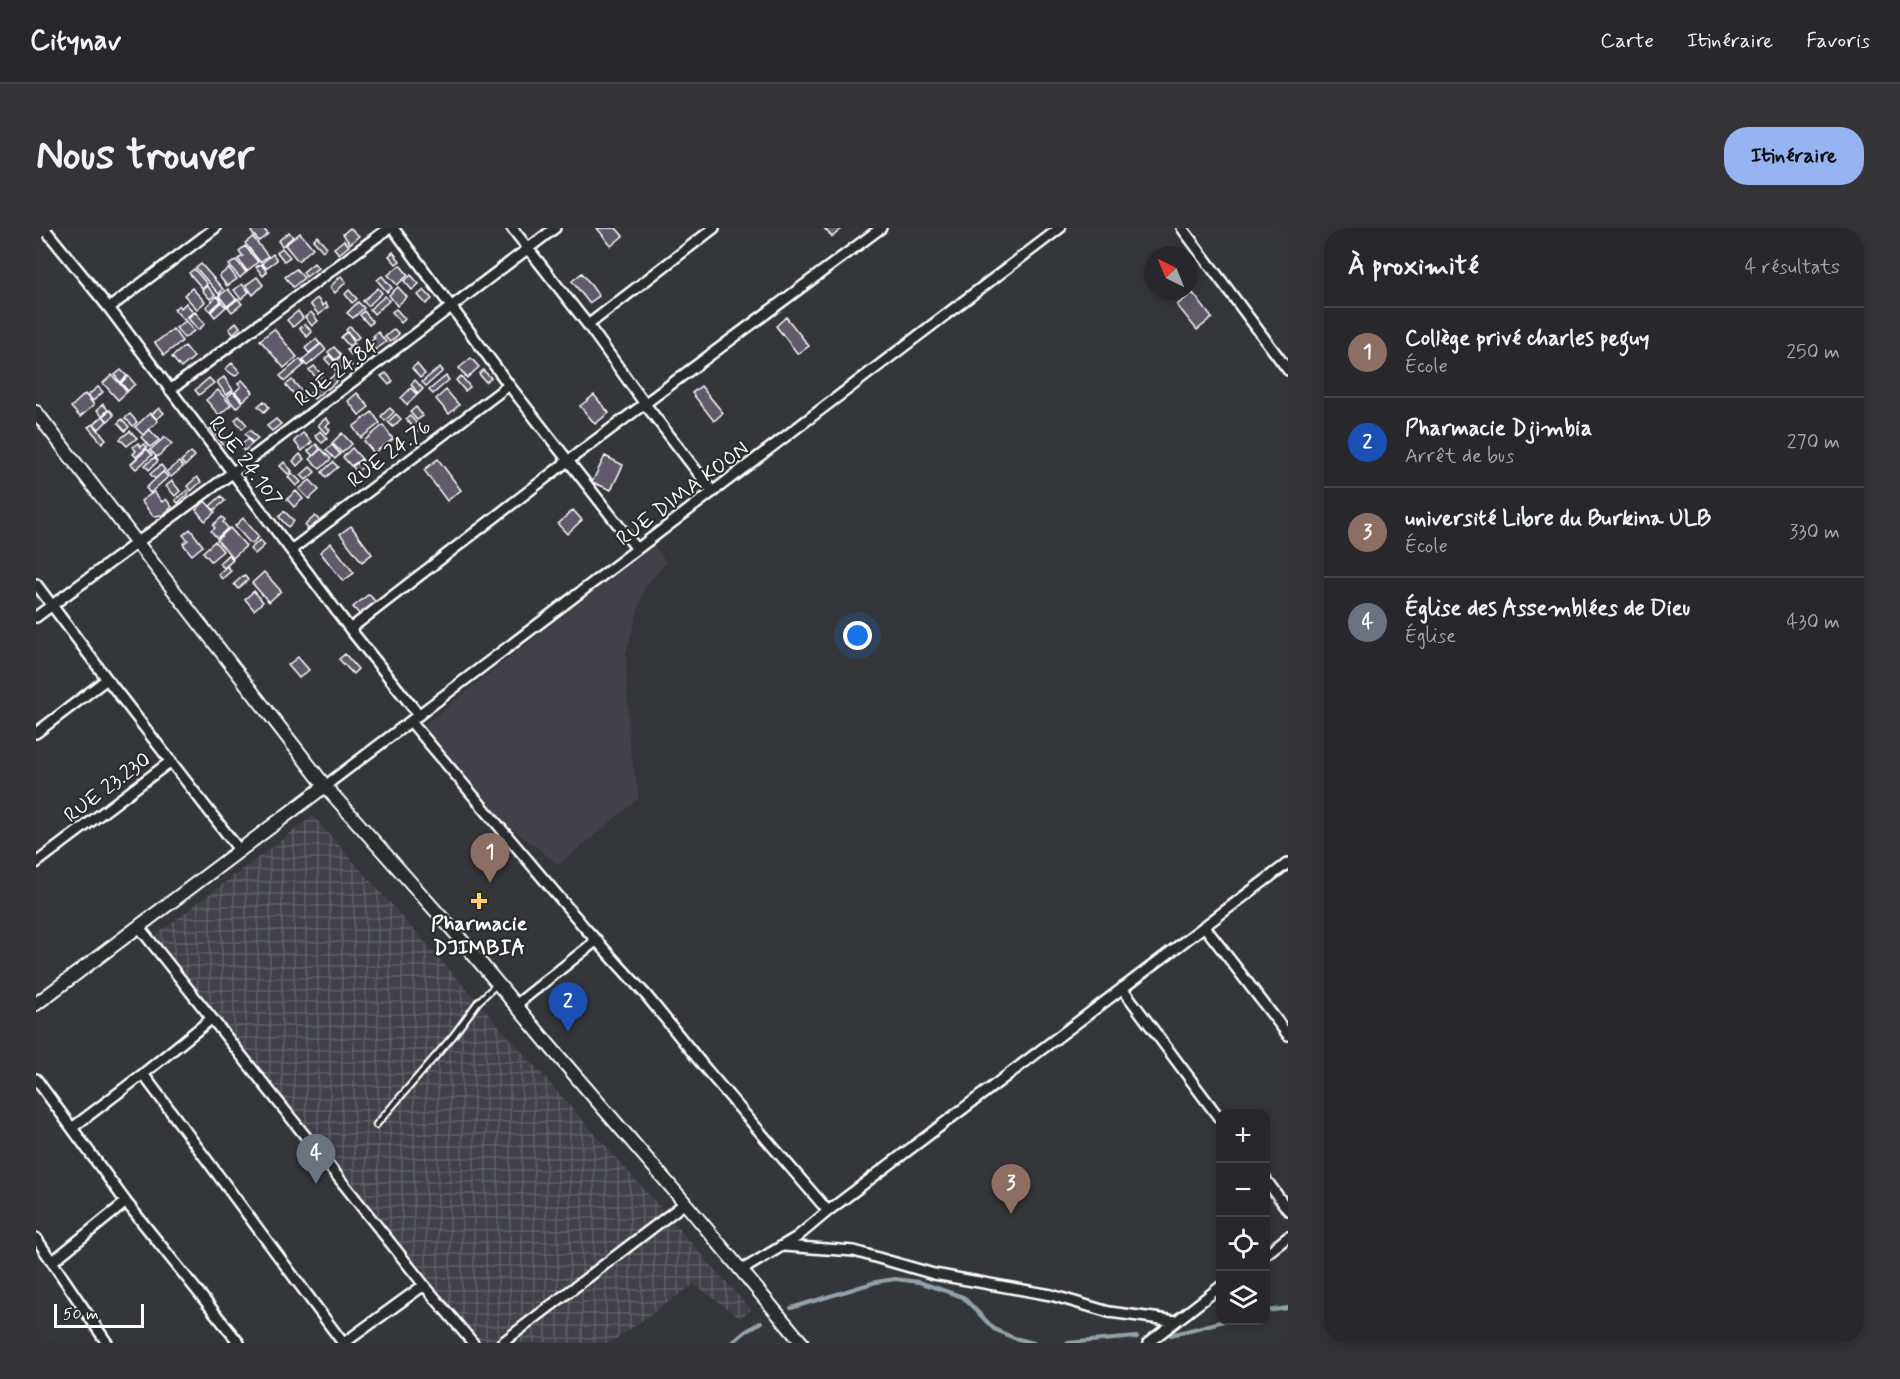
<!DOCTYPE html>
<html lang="fr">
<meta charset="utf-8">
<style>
:root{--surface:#28282c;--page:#343438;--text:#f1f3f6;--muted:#a5a6a9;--line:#444448;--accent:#95b2f1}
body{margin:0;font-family:Mynerve,sans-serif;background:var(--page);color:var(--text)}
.controls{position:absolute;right:18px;bottom:18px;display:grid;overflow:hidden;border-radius:12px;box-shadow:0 3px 15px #0003}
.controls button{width:54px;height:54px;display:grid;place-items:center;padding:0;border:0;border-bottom:2px solid var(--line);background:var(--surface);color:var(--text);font:30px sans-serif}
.compass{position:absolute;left:1108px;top:18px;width:54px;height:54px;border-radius:50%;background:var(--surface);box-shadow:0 3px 15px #0003;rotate:317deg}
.scale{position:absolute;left:18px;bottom:15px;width:90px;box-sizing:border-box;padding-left:6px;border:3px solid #fff;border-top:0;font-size:16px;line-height:21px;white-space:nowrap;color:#fff;-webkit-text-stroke:4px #2a2d2e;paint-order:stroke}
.you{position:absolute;left:822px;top:408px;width:21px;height:21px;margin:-15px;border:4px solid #fff;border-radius:50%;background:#1a73e8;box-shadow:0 0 0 9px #1a73e833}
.badge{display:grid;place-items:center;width:39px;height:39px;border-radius:50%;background:var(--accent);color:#fff;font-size:20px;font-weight:700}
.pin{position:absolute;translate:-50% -50px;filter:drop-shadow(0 2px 3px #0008)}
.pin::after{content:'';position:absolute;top:32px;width:21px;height:18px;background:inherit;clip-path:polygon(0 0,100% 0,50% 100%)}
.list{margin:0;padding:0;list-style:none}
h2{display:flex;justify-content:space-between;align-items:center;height:78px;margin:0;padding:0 24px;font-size:26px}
h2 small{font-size:20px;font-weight:400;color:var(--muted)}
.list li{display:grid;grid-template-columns:39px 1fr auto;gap:18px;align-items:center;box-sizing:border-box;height:90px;padding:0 24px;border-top:2px solid var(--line)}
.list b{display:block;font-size:22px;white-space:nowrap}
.list p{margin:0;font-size:20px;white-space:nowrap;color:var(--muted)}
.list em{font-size:20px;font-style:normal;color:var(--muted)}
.icon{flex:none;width:33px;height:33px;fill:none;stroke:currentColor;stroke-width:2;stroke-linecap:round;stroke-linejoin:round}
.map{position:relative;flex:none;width:1252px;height:1115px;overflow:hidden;border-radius:24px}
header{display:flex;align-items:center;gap:36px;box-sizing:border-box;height:84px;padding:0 30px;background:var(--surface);border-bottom:2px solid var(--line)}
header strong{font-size:28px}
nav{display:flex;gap:33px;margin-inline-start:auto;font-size:21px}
.intro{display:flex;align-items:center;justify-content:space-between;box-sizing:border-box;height:144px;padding:0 36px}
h1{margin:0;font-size:42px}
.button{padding:15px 27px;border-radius:24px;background:var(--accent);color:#111;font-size:21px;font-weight:700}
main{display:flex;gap:36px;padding:0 36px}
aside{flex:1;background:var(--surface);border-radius:24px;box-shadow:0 3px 15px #0003}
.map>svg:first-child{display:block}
.built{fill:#424149}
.industrial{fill:url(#industrial-grid)}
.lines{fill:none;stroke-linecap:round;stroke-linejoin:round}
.stream{stroke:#92a2a8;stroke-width:4}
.building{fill:#615a6b;stroke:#fff;stroke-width:1.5}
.service-casing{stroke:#fff;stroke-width:9}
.minor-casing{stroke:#fff;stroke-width:14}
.tertiary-casing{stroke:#fff;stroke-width:16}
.service{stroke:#2a2d2e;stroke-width:4.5}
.minor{stroke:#2a2d2e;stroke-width:9}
.tertiary{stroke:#2a2d2e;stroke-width:12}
.poi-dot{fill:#ffd166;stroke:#2a2d2e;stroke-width:2}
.labels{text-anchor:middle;stroke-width:4.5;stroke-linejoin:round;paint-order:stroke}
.street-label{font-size:21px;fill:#fff;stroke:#2a2d2e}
.poi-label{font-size:21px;font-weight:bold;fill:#fff;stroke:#2a2d2e}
</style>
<header>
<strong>Citynav</strong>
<nav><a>Carte</a><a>Itinéraire</a><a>Favoris</a></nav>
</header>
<div class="intro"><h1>Nous trouver</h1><a class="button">Itinéraire</a></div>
<main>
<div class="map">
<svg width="1252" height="1115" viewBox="0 0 1252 1115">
<defs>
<pattern id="industrial-grid" width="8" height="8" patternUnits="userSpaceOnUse" patternTransform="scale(1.5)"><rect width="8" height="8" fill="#424149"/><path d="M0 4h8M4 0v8" fill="none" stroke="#5e5e64"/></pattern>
</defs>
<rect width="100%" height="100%" fill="#35363a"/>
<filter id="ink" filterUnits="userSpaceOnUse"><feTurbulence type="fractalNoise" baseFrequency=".0167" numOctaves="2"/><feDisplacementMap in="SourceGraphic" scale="12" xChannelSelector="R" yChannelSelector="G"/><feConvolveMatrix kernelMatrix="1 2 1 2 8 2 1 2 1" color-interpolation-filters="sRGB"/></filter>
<g filter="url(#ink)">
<path class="built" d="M 617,317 L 630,334 L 608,361 L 590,426 L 593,514 L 603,570 L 523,637 L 462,590 L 384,500 Z"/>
<path class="industrial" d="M 277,588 L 715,1082 L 704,1090 L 658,1056 L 574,1115 L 444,1115 L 118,708 Z"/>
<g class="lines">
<path class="stream" d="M 755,1080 L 840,1054 L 859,1051 L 883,1054 L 927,1069 L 958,1101 L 978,1110 L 998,1115
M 1230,1083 L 1252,1080
M 1135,1107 L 1192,1092
M 696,1115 L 709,1104 L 725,1094
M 1031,1115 L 1101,1109"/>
</g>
<path class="building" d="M 219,0 L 227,0 L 232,6 L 223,13 L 215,4 Z
M 314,0 L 323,8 L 314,16 L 307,6 Z
M 561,0 L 580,0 L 587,8 L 575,18 Z
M 788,0 L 807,0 L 796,9 Z
M 253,4 L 257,9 L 246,18 L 242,13 Z
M 264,5 L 277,20 L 262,33 L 249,17 Z
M 281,8 L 291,19 L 287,23 L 277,12 Z
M 217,9 L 232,28 L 224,34 L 209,15 Z
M 308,12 L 313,18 L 303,26 L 298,20 Z
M 209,18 L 222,34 L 211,43 L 202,31 L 207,28 L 203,23 Z
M 246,20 L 254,29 L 248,33 L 241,24 Z
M 357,24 L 364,33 L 360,36 L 353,28 Z
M 237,26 L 241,32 L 230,40 L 226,35 Z
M 200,32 L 210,44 L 204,50 L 193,37 Z
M 278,35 L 282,40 L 270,49 L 267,44 Z
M 165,36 L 187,61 L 183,66 L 160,40 Z
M 225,36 L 231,44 L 227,48 L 220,39 Z
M 364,37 L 372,47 L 361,57 L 352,47 Z
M 193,40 L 201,51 L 191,58 L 183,48 Z
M 158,41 L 171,56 L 167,61 L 153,45 Z
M 260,41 L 268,50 L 257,59 L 249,49 Z
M 546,45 L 563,68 L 553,75 L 536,53 Z
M 375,47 L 383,56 L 376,62 L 368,53 Z
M 305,48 L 310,54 L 299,65 L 294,59 Z
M 346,48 L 356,60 L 351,64 L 341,52 Z
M 221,49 L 227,57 L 217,67 L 210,57 Z
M 206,56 L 213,64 L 205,71 L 198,62 Z
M 171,58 L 179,67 L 174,71 L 166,62 Z
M 362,59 L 371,69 L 361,78 L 353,67 Z
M 156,60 L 169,74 L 161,81 L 148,67 Z
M 342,60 L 346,65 L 332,78 L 327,73 Z
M 192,61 L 200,71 L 191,78 L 183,68 Z
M 313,62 L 321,71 L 316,75 L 309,66 Z
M 388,62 L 396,71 L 390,76 L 382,67 Z
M 1157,65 L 1176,90 L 1161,102 L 1141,77 Z
M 181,68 L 185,73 L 174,83 L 170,79 Z
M 349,68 L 353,73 L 338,86 L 334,81 Z
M 281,70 L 287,78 L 289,75 L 292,79 L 283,87 L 274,76 Z
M 202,71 L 206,76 L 196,84 L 192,79 Z
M 185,74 L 190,79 L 179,89 L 175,84 Z
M 322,74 L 328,80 L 317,90 L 311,85 Z
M 150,75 L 157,84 L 148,92 L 138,81 L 143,77 L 145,80 Z
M 360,81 L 369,91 L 365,95 L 356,84 Z
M 262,83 L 267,90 L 257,99 L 251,92 Z
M 328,83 L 337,94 L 333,97 L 324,87 Z
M 159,84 L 169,96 L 162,102 L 152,90 Z
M 275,84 L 282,93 L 276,98 L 269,89 Z
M 750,89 L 773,118 L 762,126 L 740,98 Z
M 150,93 L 158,103 L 148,110 L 140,100 Z
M 200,94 L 204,99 L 197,106 L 193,101 Z
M 269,96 L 276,104 L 271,109 L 264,100 Z
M 314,98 L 323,109 L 319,112 L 310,102 Z
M 137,101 L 146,113 L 128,127 L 119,115 Z
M 238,101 L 261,129 L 248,140 L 224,112 Z
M 358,101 L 363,106 L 354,114 L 349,109 Z
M 311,104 L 318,114 L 313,118 L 305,109 Z
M 342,104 L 350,114 L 339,122 L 334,114 L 339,110 L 337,108 Z
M 280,111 L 284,116 L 273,125 L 269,120 Z
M 285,116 L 290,122 L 271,138 L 266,132 Z
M 319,116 L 322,120 L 315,127 L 311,122 Z
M 149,118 L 158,129 L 145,140 L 136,129 Z
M 298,119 L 305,127 L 299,132 L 292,124 Z
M 293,127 L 304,140 L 300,143 L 289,131 Z
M 304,129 L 316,137 L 309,144 L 299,133 Z
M 435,130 L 443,139 L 431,150 L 423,140 Z
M 264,131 L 268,137 L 249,153 L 244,148 Z
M 196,135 L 204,144 L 199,148 L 189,141 Z
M 381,136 L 389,146 L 384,150 L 376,140 Z
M 278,138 L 286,147 L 282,151 L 273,142 Z
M 404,139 L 407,143 L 390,158 L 386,154 Z
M 85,142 L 91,148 L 84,154 L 79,147 Z
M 447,142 L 455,150 L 450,154 L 443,146 Z
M 300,145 L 304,150 L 292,161 L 288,156 Z
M 350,145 L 357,153 L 353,157 L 345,148 Z
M 76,147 L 91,164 L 82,172 L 67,155 Z
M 92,148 L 99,156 L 92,163 L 85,155 Z
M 410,148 L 413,152 L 397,166 L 393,162 Z
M 425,148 L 434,159 L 429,163 L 420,152 Z
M 188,149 L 197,162 L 190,167 L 181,154 Z
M 173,150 L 178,155 L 163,167 L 159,162 Z
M 206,152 L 217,164 L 207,173 L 199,164 L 205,158 L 202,155 Z
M 256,152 L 270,168 L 264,173 L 250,157 Z
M 379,152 L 387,161 L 382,166 L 375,156 Z
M 286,155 L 291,160 L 278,171 L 273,166 Z
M 665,158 L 687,185 L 678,193 L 656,165 Z
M 62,159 L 67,164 L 57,173 L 52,167 Z
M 375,160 L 381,167 L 371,177 L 365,170 Z
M 182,162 L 195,177 L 183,187 L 170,172 Z
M 410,162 L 423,177 L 413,186 L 400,171 Z
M 197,164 L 206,174 L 200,180 L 191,169 Z
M 321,165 L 333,179 L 323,187 L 312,173 Z
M 49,166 L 58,177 L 44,189 L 35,179 Z
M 558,167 L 573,185 L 559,196 L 544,178 Z
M 228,173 L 233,179 L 228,184 L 222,178 Z
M 67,176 L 72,182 L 66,188 L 61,182 Z
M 380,179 L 387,188 L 381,192 L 374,184 Z
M 123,180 L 128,185 L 121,191 L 116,186 Z
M 354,180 L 358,184 L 349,193 L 345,188 Z
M 74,182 L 78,187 L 72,193 L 67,188 Z
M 336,184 L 344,195 L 325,210 L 317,199 Z
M 114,185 L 122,193 L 107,207 L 99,199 Z
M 94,186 L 101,194 L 97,198 L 89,190 Z
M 360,186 L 365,191 L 357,199 L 352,194 Z
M 67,188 L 71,193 L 63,201 L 58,196 Z
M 203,188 L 211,197 L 206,201 L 199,192 Z
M 374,188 L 385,200 L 381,204 L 370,191 Z
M 290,190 L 294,195 L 290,198 L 294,202 L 290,206 L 282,197 Z
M 86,191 L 93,199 L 89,203 L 82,195 Z
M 240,191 L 245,196 L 236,203 L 231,198 Z
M 57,196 L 70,211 L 66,215 L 52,199 Z
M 178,197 L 197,219 L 192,222 L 174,201 Z
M 347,197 L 357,211 L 338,225 L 328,213 Z
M 114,202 L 123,212 L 114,219 L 105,209 Z
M 214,202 L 222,211 L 217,215 L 209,206 Z
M 94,203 L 101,210 L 91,218 L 84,211 Z
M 284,203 L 291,211 L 286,215 L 279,208 Z
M 267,205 L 276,214 L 266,223 L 258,213 Z
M 306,205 L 316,216 L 306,225 L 296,215 Z
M 129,209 L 136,216 L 121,229 L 114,222 Z
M 212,211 L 216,216 L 208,223 L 204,218 Z
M 102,215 L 105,219 L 108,216 L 111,219 L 100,229 L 97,226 L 100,223 L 97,219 Z
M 280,216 L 284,221 L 277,228 L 272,223 Z
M 296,217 L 304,226 L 299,231 L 290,222 Z
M 316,220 L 326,231 L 315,238 L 307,229 Z
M 111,221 L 116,227 L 100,241 L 95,236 Z
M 285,221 L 295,231 L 284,241 L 274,231 Z
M 155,224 L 159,228 L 149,238 L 145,233 Z
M 264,226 L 268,231 L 261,238 L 257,233 Z
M 569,228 L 587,237 L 575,262 L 556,254 Z
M 119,229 L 122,233 L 113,242 L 109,237 Z
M 402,231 L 425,262 L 411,273 L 388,242 Z
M 327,232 L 330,236 L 321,244 L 316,238 Z
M 143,234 L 147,239 L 135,249 L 130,244 Z
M 248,234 L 256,243 L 252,246 L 244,238 Z
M 297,234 L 302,239 L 290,249 L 286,244 Z
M 125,237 L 129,242 L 119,251 L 114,246 Z
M 274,239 L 279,244 L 270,252 L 265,247 Z
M 127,244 L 132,249 L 114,265 L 110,260 Z
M 256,245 L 265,254 L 260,258 L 252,249 Z
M 161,249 L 165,254 L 155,263 L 151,258 Z
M 274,252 L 283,262 L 273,271 L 263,261 Z
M 136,253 L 144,263 L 139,268 L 130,258 Z
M 151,262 L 153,265 L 142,275 L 139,272 Z
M 260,263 L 267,271 L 258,279 L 251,271 Z
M 118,264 L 126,274 L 130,271 L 136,279 L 127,287 L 117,288 L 105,273 Z
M 185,268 L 189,273 L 178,282 L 174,278 Z
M 169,273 L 179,284 L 169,293 L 160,282 Z
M 537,282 L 546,292 L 531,306 L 522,296 Z
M 248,283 L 258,293 L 252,299 L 243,289 Z
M 279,288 L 284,293 L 273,302 L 269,297 Z
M 186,289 L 189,292 L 187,294 L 192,300 L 181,310 L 175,303 L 179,300 L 177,297 Z
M 207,290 L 223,309 L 215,316 L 199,298 Z
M 315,298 L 336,326 L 326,334 L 304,306 Z
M 194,300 L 210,318 L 197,330 L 181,312 Z
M 154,301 L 167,318 L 156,327 L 147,316 L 152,312 L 147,307 Z
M 224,312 L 229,317 L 219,326 L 214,321 Z
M 179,313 L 187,323 L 175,333 L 167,324 Z
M 295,315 L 318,345 L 307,353 L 284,324 Z
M 193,326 L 197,332 L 188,340 L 183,335 Z
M 191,338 L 195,343 L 186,351 L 182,346 Z
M 228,344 L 245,363 L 233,374 L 216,355 Z
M 208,347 L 212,352 L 202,361 L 198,356 Z
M 218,363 L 227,374 L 218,382 L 209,371 Z
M 333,366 L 341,376 L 326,389 L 317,379 Z
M 309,426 L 322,441 L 317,446 L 303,431 Z
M 262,429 L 273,442 L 263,450 L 252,437 Z"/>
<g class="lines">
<g class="service-casing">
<path id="service" d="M 340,897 L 417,808 L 442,774 L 461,756"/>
</g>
<g class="minor-casing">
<path id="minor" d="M 8,0 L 73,80 L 314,401 L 383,487
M 357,0 L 473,157 L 601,321
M 476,0 L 552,97 L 609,176 L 677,264
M 1146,0 L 1252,142
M 73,80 L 179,0
M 552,97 L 678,0
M 134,162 L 353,0
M 255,322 L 473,157
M 0,356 L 71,451 L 204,623
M 0,389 L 196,245 L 519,0
M 314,401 L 533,232 L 845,0
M 375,494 L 549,700 L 610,767 L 670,841 L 792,983 L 761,1009 L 706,1042
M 0,505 L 71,451
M 289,558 L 1024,0
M 0,635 L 135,533
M 1168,698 L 1252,807
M 103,699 L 388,1057 L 437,1115
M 1086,760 L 1184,891
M 481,776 L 561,712
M 107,846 L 307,1115
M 0,851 L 90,974 L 203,1115
M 36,900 L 107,846 L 175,791
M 1230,952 L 1252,982
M 792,983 L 1252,635
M 0,1010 L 71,1115
M 748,1018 L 818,1023 L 898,1046 L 1015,1067 L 1073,1084 L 1140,1093
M 1230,1026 L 1252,1009
M 17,1033 L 90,974
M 308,1115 L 388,1057
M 466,1115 L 649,975
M 1112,1115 L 1184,1059"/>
</g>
<g class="tertiary-casing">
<path id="tertiary" d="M 0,184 L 289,558 L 422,708 L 518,823 L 649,975 L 766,1115
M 0,776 L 289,558"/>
</g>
<use href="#service" class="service"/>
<use href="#minor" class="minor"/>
<use href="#tertiary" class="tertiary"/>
</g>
</g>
<path class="poi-dot" d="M440 664h6v6h6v6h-6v6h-6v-6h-6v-6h6z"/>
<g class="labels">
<g class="street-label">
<text transform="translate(300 144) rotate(-37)" y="7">RUE 24.84</text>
<text transform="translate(353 225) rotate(-37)" y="7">RUE 24.76</text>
<text transform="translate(210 233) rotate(53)" y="7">RUE 24.107</text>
<text transform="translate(646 265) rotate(-37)" y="7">RUE DIMA KOON</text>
<text transform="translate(71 559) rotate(-37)" y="7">RUE 23.230</text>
</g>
<g class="poi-label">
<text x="443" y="702">Pharmacie<tspan x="443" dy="24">DJIMBIA</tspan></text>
</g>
</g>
</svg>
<div class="controls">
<button>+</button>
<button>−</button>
<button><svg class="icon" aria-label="locate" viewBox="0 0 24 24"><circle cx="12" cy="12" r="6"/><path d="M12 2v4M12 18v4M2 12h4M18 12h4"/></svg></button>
<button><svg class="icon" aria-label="layers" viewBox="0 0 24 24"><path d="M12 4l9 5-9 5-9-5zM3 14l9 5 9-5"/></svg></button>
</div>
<svg class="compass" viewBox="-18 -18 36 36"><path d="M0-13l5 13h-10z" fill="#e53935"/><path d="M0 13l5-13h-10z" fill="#a5a6a9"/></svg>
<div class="scale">50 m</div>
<div class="you"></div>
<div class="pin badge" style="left:454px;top:655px;background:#8d6e63">1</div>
<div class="pin badge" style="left:532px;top:804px;background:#1a4fb4">2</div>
<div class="pin badge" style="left:975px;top:986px;background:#8d6e63">3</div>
<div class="pin badge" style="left:280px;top:956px;background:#6b7280">4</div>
</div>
<aside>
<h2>À proximité<small>4 résultats</small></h2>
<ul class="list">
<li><span class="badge" style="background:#8d6e63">1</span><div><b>Collège privé charles peguy</b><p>École</p></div><em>250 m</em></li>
<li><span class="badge" style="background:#1a4fb4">2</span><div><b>Pharmacie Djimbia</b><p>Arrêt de bus</p></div><em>270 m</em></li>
<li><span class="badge" style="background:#8d6e63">3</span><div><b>université Libre du Burkina ULB</b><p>École</p></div><em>330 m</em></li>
<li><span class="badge" style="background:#6b7280">4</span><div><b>Église des Assemblées de Dieu</b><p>Église</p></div><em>430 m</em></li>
</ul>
</aside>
</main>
